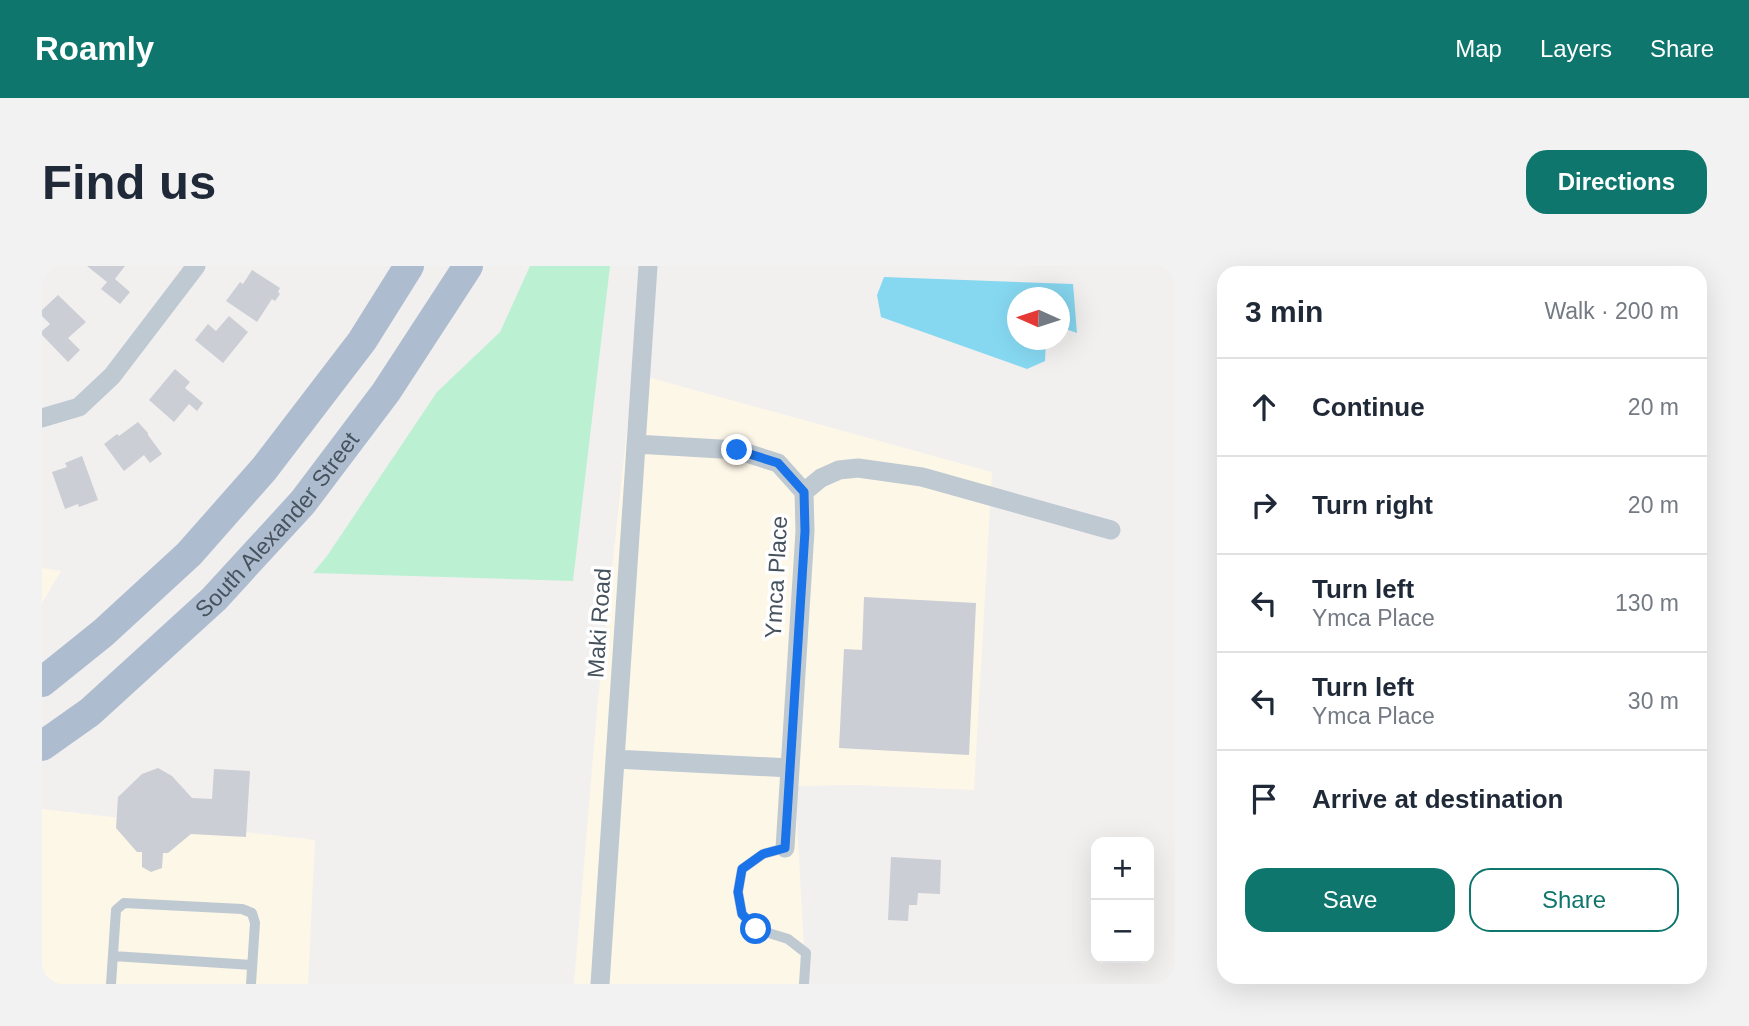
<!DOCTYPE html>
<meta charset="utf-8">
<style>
:root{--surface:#fff;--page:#f2f2f3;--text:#1f2937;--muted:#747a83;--line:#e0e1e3;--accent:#0f766e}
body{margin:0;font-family:Arial,sans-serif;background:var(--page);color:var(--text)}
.controls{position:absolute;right:21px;bottom:21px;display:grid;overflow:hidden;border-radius:14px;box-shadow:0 7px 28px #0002}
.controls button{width:63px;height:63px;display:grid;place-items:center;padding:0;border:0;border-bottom:2px solid var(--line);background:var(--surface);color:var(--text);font:35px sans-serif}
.compass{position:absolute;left:965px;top:21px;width:63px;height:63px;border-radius:50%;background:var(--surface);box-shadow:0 7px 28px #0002;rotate:273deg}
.stop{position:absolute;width:21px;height:21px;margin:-16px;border:5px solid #1a73e8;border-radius:50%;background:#fff}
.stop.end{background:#1a73e8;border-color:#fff;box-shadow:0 2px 7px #0008}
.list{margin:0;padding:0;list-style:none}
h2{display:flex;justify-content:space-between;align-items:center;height:91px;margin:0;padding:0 28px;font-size:30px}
h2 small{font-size:23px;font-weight:400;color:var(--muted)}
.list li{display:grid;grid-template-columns:46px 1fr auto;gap:21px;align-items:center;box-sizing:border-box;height:98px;padding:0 28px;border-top:2px solid var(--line)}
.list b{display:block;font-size:26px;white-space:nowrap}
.list p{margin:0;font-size:23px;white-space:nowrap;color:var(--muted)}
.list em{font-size:23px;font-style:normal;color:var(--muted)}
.actions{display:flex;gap:14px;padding:21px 28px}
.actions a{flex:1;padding:16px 0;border:2px solid var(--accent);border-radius:21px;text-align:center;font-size:24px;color:var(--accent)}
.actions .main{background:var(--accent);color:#fff}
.icon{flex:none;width:38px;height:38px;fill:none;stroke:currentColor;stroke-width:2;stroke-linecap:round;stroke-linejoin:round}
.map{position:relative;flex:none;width:1133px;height:718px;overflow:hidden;border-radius:21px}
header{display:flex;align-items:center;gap:42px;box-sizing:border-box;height:98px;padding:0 35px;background:var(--accent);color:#fff}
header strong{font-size:33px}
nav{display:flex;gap:38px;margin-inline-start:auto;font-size:24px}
.intro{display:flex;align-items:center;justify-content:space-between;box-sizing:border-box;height:168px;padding:0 42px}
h1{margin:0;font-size:49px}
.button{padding:18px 32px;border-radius:21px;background:var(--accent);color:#fff;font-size:24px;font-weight:700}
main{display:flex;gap:42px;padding:0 42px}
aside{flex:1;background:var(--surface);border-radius:21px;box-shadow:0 7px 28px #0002}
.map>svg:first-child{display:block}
.commercial{fill:#fdf7e8}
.green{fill:#bbf1d2}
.water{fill:#86d7f0}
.building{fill:#cbced4}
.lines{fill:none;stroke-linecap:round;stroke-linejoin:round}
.lane{stroke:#bfc9d2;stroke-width:10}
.street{stroke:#bfc9d2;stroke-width:19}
.primary{stroke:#adbdcf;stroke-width:30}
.route{stroke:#1a73e8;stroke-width:9}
.labels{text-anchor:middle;stroke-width:7;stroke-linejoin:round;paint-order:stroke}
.street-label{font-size:23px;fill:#46525d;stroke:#fff}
</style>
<header>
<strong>Roamly</strong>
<nav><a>Map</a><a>Layers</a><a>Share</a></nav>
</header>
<div class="intro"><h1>Find us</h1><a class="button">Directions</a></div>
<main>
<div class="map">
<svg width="1133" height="718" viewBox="0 0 1133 718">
<rect width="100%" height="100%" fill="#f2efef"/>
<path class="commercial" d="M 591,107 L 950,206 L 932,524 L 816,519 L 753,520 L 764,718 L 532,718 L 555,444 Z
M 0,302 L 19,305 L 0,337 Z
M 0,543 L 273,574 L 266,718 L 0,718 Z"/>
<path class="green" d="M 488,0 L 568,0 L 531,315 L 271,307 L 285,290 L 395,126 L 458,66 Z"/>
<path class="water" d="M 842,11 L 1031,18 L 1035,67 L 1018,61 L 1018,32 L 976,32 L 976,74 L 1004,74 L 1003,95 L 985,103 L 839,51 L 835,29 Z"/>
<path class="building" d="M 45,0 L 83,0 L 73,13 L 88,26 L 78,38 L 59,23 L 65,16 Z
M 210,4 L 238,22 L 236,26 L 238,28 L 233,35 L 230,33 L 215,56 L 184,35 L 198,16 L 201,18 Z
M 16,29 L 44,56 L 26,72 L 38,84 L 26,96 L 0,69 L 0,65 L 8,58 L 0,50 L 0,44 Z
M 187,50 L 206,66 L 181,97 L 153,74 L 166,58 L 174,65 Z
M 133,103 L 148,116 L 143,122 L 161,137 L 155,145 L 147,138 L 132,156 L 107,134 Z
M 96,156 L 106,167 L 106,169 L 120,188 L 108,197 L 102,189 L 82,205 L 62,178 L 75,168 L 77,170 Z
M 40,190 L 56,234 L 37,241 L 36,238 L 23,243 L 10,206 L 25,201 L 23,197 Z
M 822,331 L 934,337 L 927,489 L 797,482 L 802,383 L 820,384 Z
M 116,502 L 130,510 L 150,532 L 170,533 L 172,503 L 208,505 L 204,571 L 149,568 L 126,587 L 121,587 L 120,602 L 109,606 L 100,601 L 100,586 L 95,586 L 74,562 L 76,531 L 100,508 Z
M 849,591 L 899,594 L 898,628 L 876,627 L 875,639 L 867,639 L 866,655 L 846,654 Z"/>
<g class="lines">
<path class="lane" d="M 743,582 L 721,588 L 700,603 L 696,626 L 700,648 L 714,663 L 746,673 L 764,687 L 762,718
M 71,690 L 210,699
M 69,718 L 74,644 L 82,637 L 200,643 L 210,647 L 213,657 L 209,718"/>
<path class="street" d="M 0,152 L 37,141 L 70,110 L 154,0
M 594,178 L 695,184 L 736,197 L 762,226 L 763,265 L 743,582
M 762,226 L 779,212 L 797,204 L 816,202 L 880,211 L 1069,264
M 573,493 L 748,502
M 558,718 L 606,0"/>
<g class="primary">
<path d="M 0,416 L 61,367 L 147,288 L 222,203 L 320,75 L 367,0"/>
<path id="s1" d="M 0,480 L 48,446 L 172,333 L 261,236 L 344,126 L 426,0"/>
</g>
</g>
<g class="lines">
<path class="route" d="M 695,184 L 736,197 L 762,226 L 763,265 L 743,582 L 721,588 L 700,603 L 696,626 L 700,648 L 714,663"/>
</g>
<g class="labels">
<g class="street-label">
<text dy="8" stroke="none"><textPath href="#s1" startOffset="324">South Alexander Street</textPath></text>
<text transform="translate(734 311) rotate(-87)" y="8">Ymca Place</text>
<text transform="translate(557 357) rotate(-86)" y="8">Maki Road</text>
</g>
</g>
</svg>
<div class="controls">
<button>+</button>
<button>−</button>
</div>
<svg class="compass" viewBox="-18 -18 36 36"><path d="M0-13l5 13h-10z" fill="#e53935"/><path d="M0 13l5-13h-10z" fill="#747a83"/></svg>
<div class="stop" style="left:714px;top:663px"></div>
<div class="stop end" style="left:695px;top:184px"></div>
</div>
<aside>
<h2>3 min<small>Walk · 200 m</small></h2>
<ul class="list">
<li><svg class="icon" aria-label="ahead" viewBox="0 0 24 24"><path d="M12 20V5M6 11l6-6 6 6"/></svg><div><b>Continue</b></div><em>20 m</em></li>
<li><svg class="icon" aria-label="right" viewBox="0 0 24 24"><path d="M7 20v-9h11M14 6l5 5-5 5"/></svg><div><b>Turn right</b></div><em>20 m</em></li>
<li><svg class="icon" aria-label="left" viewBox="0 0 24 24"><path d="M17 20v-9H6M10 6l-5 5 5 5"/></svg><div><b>Turn left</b><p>Ymca Place</p></div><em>130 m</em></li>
<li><svg class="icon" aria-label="left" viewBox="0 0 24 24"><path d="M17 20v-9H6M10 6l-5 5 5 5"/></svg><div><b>Turn left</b><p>Ymca Place</p></div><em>30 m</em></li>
<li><svg class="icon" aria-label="arrive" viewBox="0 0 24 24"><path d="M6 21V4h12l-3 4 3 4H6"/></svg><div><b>Arrive at destination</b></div></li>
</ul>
<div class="actions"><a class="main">Save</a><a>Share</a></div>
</aside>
</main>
